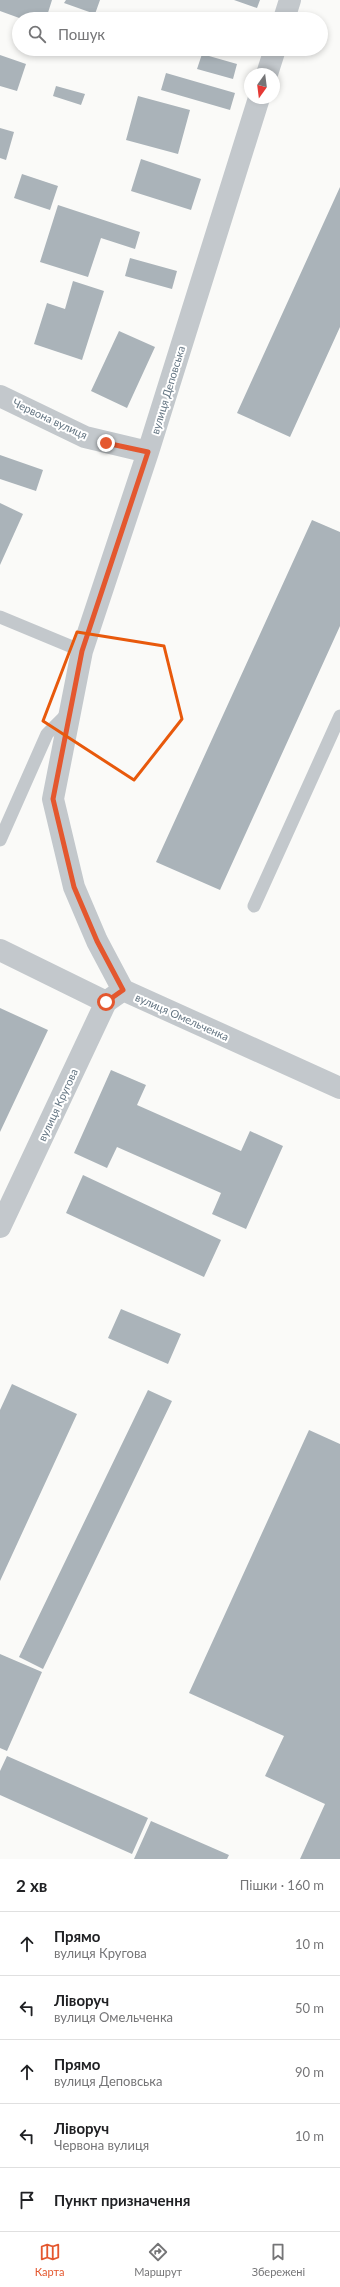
<!DOCTYPE html>
<html lang="uk">
<meta charset="utf-8">
<style>
:root{--surface:#fff;--page:#f2f2f2;--text:#202124;--muted:#757577;--line:#e0e0e0;--accent:#e4572e}
body{margin:0;font-family:Lato,sans-serif;background:var(--page);color:var(--text)}
.compass{position:absolute;left:244px;top:68px;width:36px;height:36px;border-radius:50%;background:var(--surface);box-shadow:0 2px 6px #0003;rotate:194deg}
.stop{position:absolute;width:12px;height:12px;margin:-9px;border:3px solid #e4572e;border-radius:50%;background:#fff}
.stop.end{background:#e4572e;border-color:#fff;box-shadow:0 1px 4px #0008}
.list{margin:0;padding:0;list-style:none}
h2{display:flex;justify-content:space-between;align-items:center;height:52px;margin:0;padding:0 16px;font-size:17px}
h2 small{font-size:13px;font-weight:400;color:var(--muted)}
.list li{display:grid;grid-template-columns:26px 1fr auto;gap:12px;align-items:center;box-sizing:border-box;height:64px;padding:0 16px;border-top:1px solid var(--line)}
.list b{display:block;font-size:15px;white-space:nowrap}
.list p{margin:0;font-size:13px;white-space:nowrap;color:var(--muted)}
.list em{font-size:13px;font-style:normal;color:var(--muted)}
.icon{flex:none;width:22px;height:22px;fill:none;stroke:currentColor;stroke-width:2;stroke-linecap:round;stroke-linejoin:round}
.map{position:relative;flex:none;width:340px;height:1859px;overflow:hidden}
.search{position:absolute;background:var(--surface);box-shadow:0 2px 6px #0003;left:12px;right:12px;top:12px;height:44px;display:flex;align-items:center;gap:10px;box-sizing:border-box;padding:0 14px;border-radius:22px;color:var(--muted);font-size:15px}
.sheet{height:372px;background:var(--surface)}
nav{display:flex;justify-content:space-around;align-items:center;box-sizing:border-box;height:56px;border-top:1px solid var(--line);background:var(--surface);font-size:11px;color:var(--muted)}
nav a{display:grid;justify-items:center;gap:2px}
nav .on{color:var(--accent)}
.map>svg:first-child{display:block}
.building{fill:#aab3b9}
.lines{fill:none;stroke-linecap:round;stroke-linejoin:round}
.service{stroke:#c3c8cc;stroke-width:13}
.minor{stroke:#c3c8cc;stroke-width:22}
.tertiary{stroke:#c3c8cc;stroke-width:22}
.route{stroke:#e4572e;stroke-width:5}
.marked{fill:none;stroke:#e8590c;stroke-width:3;stroke-linejoin:round}
.labels{text-anchor:middle;stroke-width:4;stroke-linejoin:round;paint-order:stroke}
.street-label{font-size:11px;fill:#657683;stroke:#fff}
</style>
<div class="map">
<svg width="340" height="1859" viewBox="0 0 340 1859">
<rect width="100%" height="100%" fill="#fafaf8"/>
<path class="building" d="M 0,0 L 52,0 L 46,19 L 22,19 L 0,11 Z
M 66,0 L 100,0 L 95,14 L 64,3 Z
M 234,0 L 260,0 L 257,8 Z
M 202,54 L 237,64 L 233,79 L 197,69 Z
M 0,55 L 26,64 L 17,91 L 0,86 Z
M 166,73 L 235,93 L 230,110 L 161,90 Z
M 56,86 L 85,94 L 81,105 L 53,96 Z
M 138,96 L 190,110 L 178,154 L 126,140 Z
M 0,128 L 14,132 L 6,160 L 0,158 Z
M 141,159 L 201,179 L 191,210 L 131,191 Z
M 22,174 L 58,186 L 50,210 L 14,198 Z
M 340,187 L 340,327 L 290,437 L 237,413 Z
M 58,205 L 140,232 L 135,249 L 101,238 L 88,277 L 40,262 Z
M 130,258 L 177,271 L 172,289 L 125,276 Z
M 73,281 L 104,291 L 82,360 L 34,344 L 47,303 L 65,309 Z
M 119,331 L 155,347 L 127,408 L 91,391 Z
M 0,455 L 43,470 L 36,491 L 0,479 Z
M 0,503 L 23,514 L 0,565 Z
M 312,520 L 340,532 L 340,626 L 220,890 L 156,862 Z
M 0,1008 L 48,1030 L 0,1132 Z
M 111,1070 L 146,1085 L 137,1105 L 241,1151 L 250,1131 L 283,1146 L 246,1229 L 212,1214 L 221,1193 L 117,1147 L 107,1168 L 74,1153 Z
M 83,1175 L 221,1240 L 204,1277 L 66,1213 Z
M 121,1309 L 181,1334 L 168,1364 L 108,1338 Z
M 12,1384 L 77,1414 L 0,1581 L 0,1410 Z
M 148,1390 L 172,1401 L 43,1669 L 19,1657 Z
M 309,1430 L 340,1444 L 340,1859 L 300,1859 L 325,1804 L 265,1776 L 284,1736 L 189,1693 Z
M 0,1654 L 42,1672 L 7,1751 L 0,1748 Z
M 7,1756 L 148,1818 L 132,1854 L 0,1795 L 0,1771 Z
M 151,1821 L 229,1855 L 227,1859 L 134,1859 Z"/>
<g class="lines">
<path class="service" d="M 0,617 L 82,651
M 0,840 L 47,734 L 68,713
M 254,906 L 340,716"/>
<path class="minor" d="M 284,19 L 290,0
M 267,74 L 275,49
M 0,396 L 85,437 L 148,452
M 0,950 L 106,1002
M 123,990 L 97,941 L 74,887 L 53,799 L 82,651 L 148,452 L 259,98"/>
<path class="tertiary" d="M 0,1227 L 106,1002 L 123,990 L 340,1088"/>
</g>
<g class="lines">
<path class="route" d="M 106,443 L 148,452 L 82,651 L 53,799 L 74,887 L 97,941 L 123,990 L 106,1002"/>
</g>
<path class="marked" d="M 77,632 L 164,646 L 182,719 L 134,780 L 43,721 Z"/>
<g class="labels">
<g class="street-label">
<text transform="translate(168 390) rotate(-73)" y="4">вулиця Деповська</text>
<text transform="translate(50 419) rotate(25)" y="4">Червона вулиця</text>
<text transform="translate(182 1017) rotate(24)" y="4">вулиця Омельченка</text>
<text transform="translate(58 1105) rotate(-65)" y="4">вулиця Кругова</text>
</g>
</g>
</svg>
<svg class="compass" viewBox="-18 -18 36 36"><path d="M0-13l5 13h-10z" fill="#e53935"/><path d="M0 13l5-13h-10z" fill="#757577"/></svg>
<div class="stop" style="left:106px;top:1002px"></div>
<div class="stop end" style="left:106px;top:443px"></div>
<div class="search"><svg class="icon" aria-label="search" viewBox="0 0 24 24"><circle cx="10" cy="10" r="6"/><path d="M15 15l6 6"/></svg>Пошук</div>
</div>
<section class="sheet">
<h2>2 хв<small>Пішки · 160 m</small></h2>
<ul class="list">
<li><svg class="icon" aria-label="ahead" viewBox="0 0 24 24"><path d="M12 20V5M6 11l6-6 6 6"/></svg><div><b>Прямо</b><p>вулиця Кругова</p></div><em>10 m</em></li>
<li><svg class="icon" aria-label="left" viewBox="0 0 24 24"><path d="M17 20v-9H6M10 6l-5 5 5 5"/></svg><div><b>Ліворуч</b><p>вулиця Омельченка</p></div><em>50 m</em></li>
<li><svg class="icon" aria-label="ahead" viewBox="0 0 24 24"><path d="M12 20V5M6 11l6-6 6 6"/></svg><div><b>Прямо</b><p>вулиця Деповська</p></div><em>90 m</em></li>
<li><svg class="icon" aria-label="left" viewBox="0 0 24 24"><path d="M17 20v-9H6M10 6l-5 5 5 5"/></svg><div><b>Ліворуч</b><p>Червона вулиця</p></div><em>10 m</em></li>
<li><svg class="icon" aria-label="arrive" viewBox="0 0 24 24"><path d="M6 21V4h12l-3 4 3 4H6"/></svg><div><b>Пункт призначення</b></div></li>
</ul>
</section>
<nav>
<a class="on"><svg class="icon" aria-label="map" viewBox="0 0 24 24"><path d="M3 6l6-2 6 2 6-2v14l-6 2-6-2-6 2zM9 4v14M15 6v14"/></svg>Карта</a>
<a><svg class="icon" aria-label="directions" viewBox="0 0 24 24"><path d="M12 3l9 9-9 9-9-9zM9 14v-3h6M13 9l2 2-2 2"/></svg>Маршрут</a>
<a><svg class="icon" aria-label="saved" viewBox="0 0 24 24"><path d="M7 4h10v16l-5-4-5 4z"/></svg>Збережені</a>
</nav>
